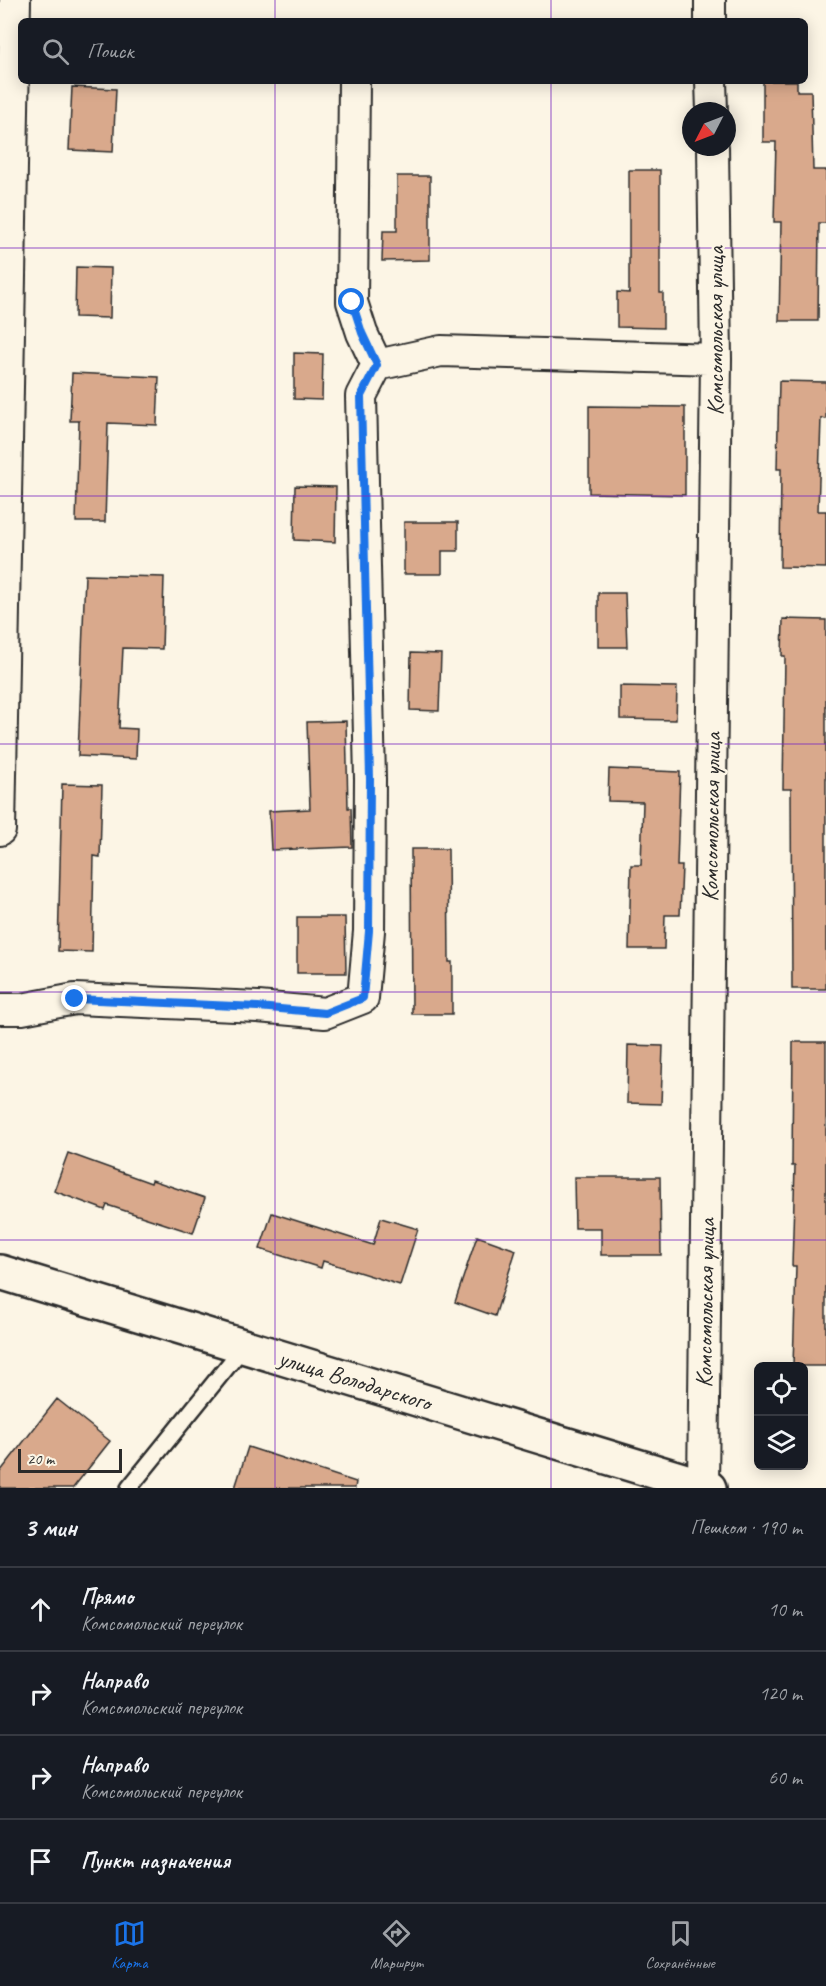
<!DOCTYPE html>
<html lang="ru">
<meta charset="utf-8">
<style>
:root{--surface:#171b24;--page:#242831;--text:#f1f3f6;--muted:#9ea1a6;--line:#363941;--accent:#1a73e8}
body{margin:0;font-family:Caveat,sans-serif;background:var(--page);color:var(--text)}
.controls{position:absolute;right:18px;bottom:18px;display:grid;overflow:hidden;border-radius:9px;box-shadow:0 3px 15px #0003}
.controls button{width:54px;height:54px;display:grid;place-items:center;padding:0;border:0;border-bottom:2px solid var(--line);background:var(--surface);color:var(--text);font:30px sans-serif}
.compass{position:absolute;left:682px;top:102px;width:54px;height:54px;border-radius:50%;background:var(--surface);box-shadow:0 3px 15px #0003;rotate:228deg}
.scale{position:absolute;left:18px;bottom:15px;width:104px;box-sizing:border-box;padding-left:6px;border:3px solid #2b2b2b;border-top:0;font-size:16px;line-height:21px;white-space:nowrap;color:#2b2b2b;-webkit-text-stroke:4px #fcf5e5;paint-order:stroke}
.stop{position:absolute;width:18px;height:18px;margin:-14px;border:4px solid #1a73e8;border-radius:50%;background:#fff}
.stop.end{background:#1a73e8;border-color:#fff;box-shadow:0 2px 6px #0008}
.list{margin:0;padding:0;list-style:none}
h2{display:flex;justify-content:space-between;align-items:center;height:78px;margin:0;padding:0 24px;font-size:26px}
h2 small{font-size:20px;font-weight:400;color:var(--muted)}
.list li{display:grid;grid-template-columns:39px 1fr auto;gap:18px;align-items:center;box-sizing:border-box;height:84px;padding:0 24px;border-top:2px solid var(--line)}
.list b{display:block;font-size:22px;white-space:nowrap}
.list p{margin:0;font-size:20px;white-space:nowrap;color:var(--muted)}
.list em{font-size:20px;font-style:normal;color:var(--muted)}
.icon{flex:none;width:33px;height:33px;fill:none;stroke:currentColor;stroke-width:2;stroke-linecap:round;stroke-linejoin:round}
.map{position:relative;flex:none;width:826px;height:1488px;overflow:hidden}
.search{position:absolute;background:var(--surface);box-shadow:0 3px 15px #0003;left:18px;right:18px;top:18px;height:66px;display:flex;align-items:center;gap:15px;box-sizing:border-box;padding:0 21px;border-radius:9px;color:var(--muted);font-size:22px}
.sheet{height:414px;background:var(--surface)}
nav{display:flex;justify-content:space-around;align-items:center;box-sizing:border-box;height:84px;border-top:2px solid var(--line);background:var(--surface);font-size:16px;color:var(--muted)}
nav a{display:grid;justify-items:center;gap:3px}
nav .on{color:var(--accent)}
.map>svg:first-child{display:block}
.building{fill:#d9a98c;stroke:#2b2b2b;stroke-width:1.5}
.lines{fill:none;stroke-linecap:round;stroke-linejoin:round}
.service-casing{stroke:#2b2b2b;stroke-width:20}
.minor-casing{stroke:#2b2b2b;stroke-width:34}
.secondary-casing{stroke:#2b2b2b;stroke-width:38}
.service{stroke:#fcf5e5;stroke-width:15}
.minor{stroke:#fcf5e5;stroke-width:30}
.secondary{stroke:#fcf5e5;stroke-width:33}
.route{stroke:#1a73e8;stroke-width:8}
.grid{fill:none;stroke:#7b2cbf;stroke-width:1.5;stroke-opacity:0.55}
.labels{text-anchor:middle;stroke-width:5;stroke-linejoin:round;paint-order:stroke}
.street-label{font-size:24px;fill:#2b2b2b;stroke:#fcf5e5}
</style>
<div class="map">
<svg width="826" height="1488" viewBox="0 0 826 1488">
<rect width="100%" height="100%" fill="#fcf5e5"/>
<filter id="ink" filterUnits="userSpaceOnUse"><feTurbulence type="fractalNoise" baseFrequency=".0167" numOctaves="2"/><feDisplacementMap in="SourceGraphic" scale="12" xChannelSelector="R" yChannelSelector="G"/><feConvolveMatrix kernelMatrix="1 2 1 2 8 2 1 2 1" color-interpolation-filters="sRGB"/></filter>
<g filter="url(#ink)">
<path class="building" d="M 763,81 L 797,81 L 797,91 L 811,91 L 813,170 L 826,170 L 826,223 L 819,223 L 818,321 L 779,321 L 781,222 L 774,222 L 776,142 L 763,142 Z
M 72,87 L 116,89 L 113,152 L 69,150 Z
M 629,170 L 660,170 L 660,293 L 663,293 L 663,328 L 617,327 L 617,292 L 629,293 Z
M 397,176 L 430,176 L 430,260 L 382,261 L 383,231 L 397,231 Z
M 76,267 L 111,268 L 110,318 L 75,317 Z
M 294,353 L 323,354 L 322,400 L 294,399 Z
M 72,373 L 159,377 L 157,425 L 108,423 L 105,522 L 76,522 L 79,421 L 70,421 Z
M 779,381 L 826,382 L 826,419 L 821,418 L 818,511 L 826,511 L 826,568 L 780,567 L 781,469 L 777,469 Z
M 589,406 L 685,407 L 685,495 L 589,493 Z
M 295,486 L 336,487 L 335,542 L 294,540 Z
M 404,522 L 458,522 L 458,551 L 442,551 L 442,574 L 404,574 Z
M 85,575 L 164,577 L 162,649 L 123,648 L 119,728 L 137,729 L 136,759 L 78,756 Z
M 598,593 L 625,593 L 627,647 L 598,647 Z
M 783,619 L 826,620 L 826,989 L 792,989 L 791,789 L 783,789 L 785,656 L 782,656 Z
M 411,653 L 441,654 L 439,711 L 410,710 Z
M 620,686 L 677,687 L 676,720 L 620,719 Z
M 346,721 L 348,808 L 351,808 L 352,847 L 271,850 L 269,811 L 310,809 L 307,722 Z
M 609,769 L 680,772 L 677,866 L 682,866 L 680,915 L 665,915 L 664,949 L 629,949 L 631,865 L 641,865 L 643,802 L 608,801 Z
M 62,784 L 102,785 L 100,857 L 94,856 L 92,952 L 58,951 Z
M 411,849 L 448,849 L 449,962 L 452,962 L 452,1014 L 412,1014 Z
M 297,917 L 345,917 L 346,973 L 297,973 Z
M 793,1042 L 826,1042 L 826,1366 L 793,1366 L 796,1266 L 792,1266 L 795,1166 L 792,1166 Z
M 628,1045 L 663,1046 L 661,1104 L 627,1103 Z
M 68,1153 L 151,1183 L 152,1180 L 205,1198 L 193,1233 L 107,1205 L 105,1210 L 54,1191 Z
M 574,1177 L 660,1177 L 661,1255 L 601,1255 L 601,1228 L 575,1228 Z
M 272,1213 L 373,1245 L 381,1218 L 418,1229 L 400,1285 L 323,1261 L 321,1268 L 260,1249 Z
M 477,1236 L 516,1250 L 495,1316 L 455,1302 Z
M 57,1399 L 110,1441 L 73,1488 L 0,1488 L 0,1472 Z
M 248,1447 L 356,1482 L 355,1488 L 235,1488 Z"/>
<g class="lines">
<g class="service-casing">
<path id="service" d="M 129,1488 L 244,1346"/>
</g>
<g class="minor-casing">
<path id="minor" d="M 710,0 L 710,21
M 354,81 L 352,302 L 362,333 L 377,365
M 711,81 L 712,111
M 377,365 L 441,351 L 716,359
M 0,830 L 15,0
M 0,1009 L 22,1009 L 75,999 L 258,1007 L 325,1013 L 363,998 L 369,931 L 370,779 L 361,396 L 377,365
M 703,1486 L 716,359 L 713,147"/>
</g>
<g class="secondary-casing">
<path id="secondary" d="M 0,1272 L 709,1488"/>
</g>
<use href="#service" class="service"/>
<use href="#minor" class="minor"/>
<use href="#secondary" class="secondary"/>
</g>
</g>
<g class="lines" filter="url(#ink)">
<path class="route" d="M 75,999 L 258,1007 L 325,1013 L 363,998 L 369,931 L 370,779 L 361,396 L 377,365 L 362,333 L 352,302"/>
</g>
<path class="grid" d="M 275,0 L 275,21M 551,0 L 551,21M 275,81 L 275,1488M 551,81 L 551,1488M 0,248 L 826,248M 0,496 L 826,496M 0,744 L 826,744M 0,992 L 826,992M 0,1240 L 826,1240"/>
<g class="labels">
<g class="street-label">
<text transform="translate(715 331) rotate(-90)" y="8">Комсомольская улица</text>
<text transform="translate(711 817) rotate(-89)" y="8">Комсомольская улица</text>
<text transform="translate(705 1303) rotate(-89)" y="8">Комсомольская улица</text>
<text transform="translate(355 1380) rotate(17)" y="8">улица Володарского</text>
</g>
</g>
</svg>
<div class="controls">
<button><svg class="icon" aria-label="locate" viewBox="0 0 24 24"><circle cx="12" cy="12" r="6"/><path d="M12 2v4M12 18v4M2 12h4M18 12h4"/></svg></button>
<button><svg class="icon" aria-label="layers" viewBox="0 0 24 24"><path d="M12 4l9 5-9 5-9-5zM3 14l9 5 9-5"/></svg></button>
</div>
<svg class="compass" viewBox="-18 -18 36 36"><path d="M0-13l5 13h-10z" fill="#e53935"/><path d="M0 13l5-13h-10z" fill="#9ea1a6"/></svg>
<div class="scale">20 m</div>
<div class="stop" style="left:352px;top:302px"></div>
<div class="stop end" style="left:75px;top:999px"></div>
<div class="search"><svg class="icon" aria-label="search" viewBox="0 0 24 24"><circle cx="10" cy="10" r="6"/><path d="M15 15l6 6"/></svg>Поиск</div>
</div>
<section class="sheet">
<h2>3 мин<small>Пешком · 190 m</small></h2>
<ul class="list">
<li><svg class="icon" aria-label="ahead" viewBox="0 0 24 24"><path d="M12 20V5M6 11l6-6 6 6"/></svg><div><b>Прямо</b><p>Комсомольский переулок</p></div><em>10 m</em></li>
<li><svg class="icon" aria-label="right" viewBox="0 0 24 24"><path d="M7 20v-9h11M14 6l5 5-5 5"/></svg><div><b>Направо</b><p>Комсомольский переулок</p></div><em>120 m</em></li>
<li><svg class="icon" aria-label="right" viewBox="0 0 24 24"><path d="M7 20v-9h11M14 6l5 5-5 5"/></svg><div><b>Направо</b><p>Комсомольский переулок</p></div><em>60 m</em></li>
<li><svg class="icon" aria-label="arrive" viewBox="0 0 24 24"><path d="M6 21V4h12l-3 4 3 4H6"/></svg><div><b>Пункт назначения</b></div></li>
</ul>
</section>
<nav>
<a class="on"><svg class="icon" aria-label="map" viewBox="0 0 24 24"><path d="M3 6l6-2 6 2 6-2v14l-6 2-6-2-6 2zM9 4v14M15 6v14"/></svg>Карта</a>
<a><svg class="icon" aria-label="directions" viewBox="0 0 24 24"><path d="M12 3l9 9-9 9-9-9zM9 14v-3h6M13 9l2 2-2 2"/></svg>Маршрут</a>
<a><svg class="icon" aria-label="saved" viewBox="0 0 24 24"><path d="M7 4h10v16l-5-4-5 4z"/></svg>Сохранённые</a>
</nav>
